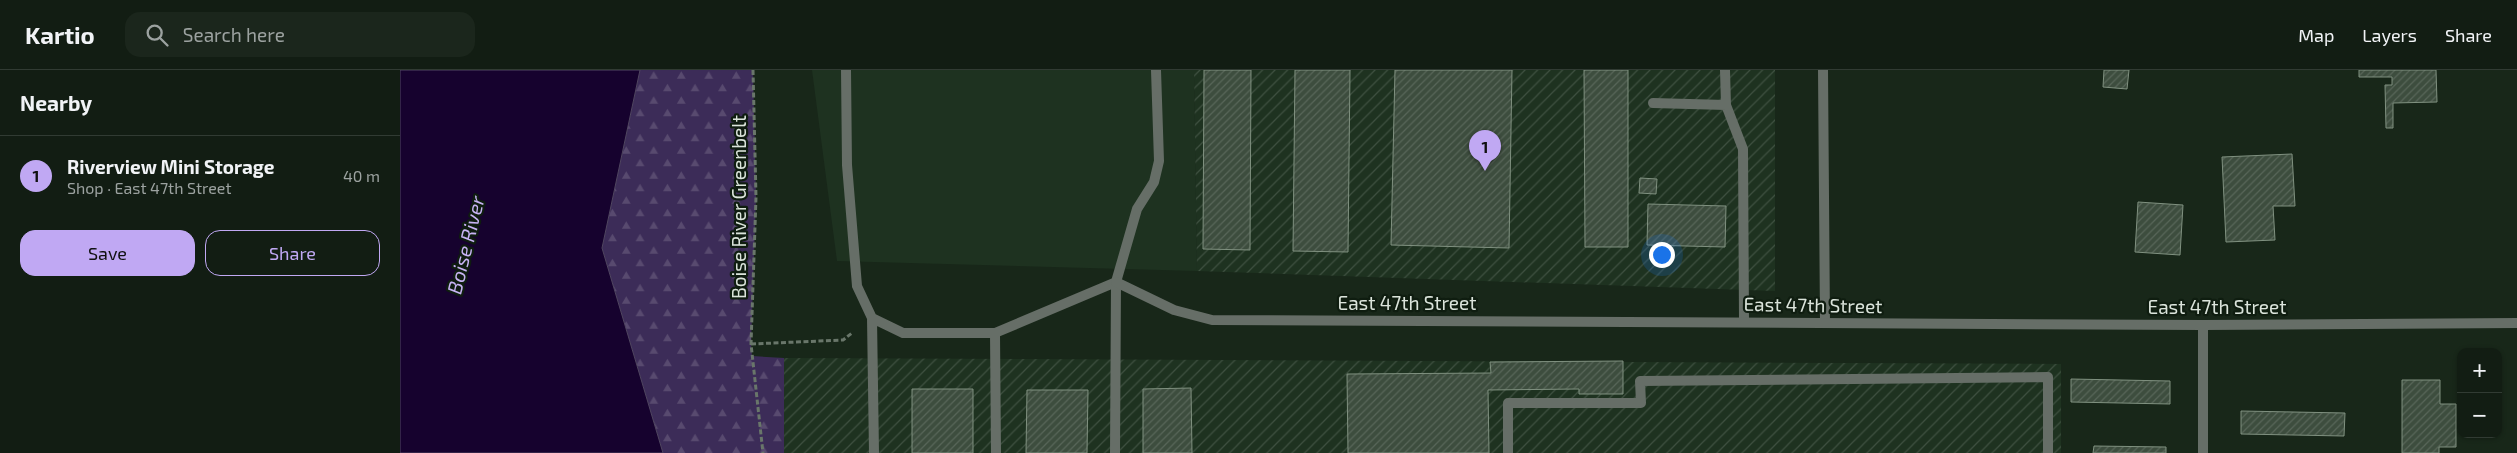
<!DOCTYPE html>
<meta charset="utf-8">
<style>
:root{--surface:#121d13;--page:#1b261c;--text:#f1f3f6;--muted:#9ca2a0;--line:#313b33;--accent:#c0a8f3}
body{margin:0;font-family:"Exo 2",sans-serif;background:var(--page);color:var(--text)}
.controls{position:absolute;right:15px;bottom:15px;display:grid;overflow:hidden;border-radius:10px;box-shadow:0 1px 4px #0004}
.controls button{width:45px;height:45px;display:grid;place-items:center;padding:0;border:0;border-bottom:1px solid var(--line);background:var(--surface);color:var(--text);font:25px sans-serif}
.you{position:absolute;left:1261px;top:184px;width:18px;height:18px;margin:-12px;border:4px solid #fff;border-radius:50%;background:#1a73e8;box-shadow:0 0 0 8px #1a73e833}
.badge{display:grid;place-items:center;width:32px;height:32px;border-radius:50%;background:var(--accent);color:#111;font-size:16px;font-weight:700}
.pin{position:absolute;translate:-50% -41px;filter:drop-shadow(0 1px 2px #0008)}
.pin::after{content:'';position:absolute;top:26px;width:18px;height:15px;background:inherit;clip-path:polygon(0 0,100% 0,50% 100%)}
.list{margin:0;padding:0;list-style:none}
h2{display:flex;justify-content:space-between;align-items:center;height:65px;margin:0;padding:0 20px;font-size:21px}
h2 small{font-size:16px;font-weight:400;color:var(--muted)}
.list li{display:grid;grid-template-columns:32px 1fr auto;gap:15px;align-items:center;box-sizing:border-box;height:80px;padding:0 20px;border-top:1px solid var(--line)}
.list b{display:block;font-size:19px;white-space:nowrap}
.list p{margin:0;font-size:16px;white-space:nowrap;color:var(--muted)}
.list em{font-size:16px;font-style:normal;color:var(--muted)}
.actions{display:flex;gap:10px;padding:15px 20px}
.actions a{flex:1;padding:11px 0;border:1px solid var(--accent);border-radius:15px;text-align:center;font-size:18px;color:var(--accent)}
.actions .main{background:var(--accent);color:#111}
.icon{flex:none;width:28px;height:28px;fill:none;stroke:currentColor;stroke-width:2;stroke-linecap:round;stroke-linejoin:round}
.map{position:relative;flex:none;width:2117px;height:383px;overflow:hidden}
header{display:flex;align-items:center;gap:30px;box-sizing:border-box;height:70px;padding:0 25px;background:var(--surface);border-bottom:1px solid var(--line)}
header strong{font-size:24px}
nav{display:flex;gap:28px;margin-inline-start:auto;font-size:18px}
.search{width:350px;height:45px;background:var(--page);display:flex;align-items:center;gap:12px;box-sizing:border-box;padding:0 18px;border-radius:15px;color:var(--muted);font-size:19px}
main{display:flex}
aside{flex:1;background:var(--surface)}
.map>svg:first-child{display:block}
.built{fill:#1e3220}
.industrial{fill:url(#industrial-furrows)}
.forest{fill:url(#forest-firs)}
.water{fill:#16022e;stroke:#514662}
.building{fill:url(#building-hatch);stroke:#809180}
.lines{fill:none;stroke-linecap:round;stroke-linejoin:round}
.path{stroke:#69766a;stroke-width:3;stroke-dasharray:5 2.5;stroke-linecap:butt}
.service{stroke:#666e67;stroke-width:10}
.minor{stroke:#666e67;stroke-width:10}
.labels{text-anchor:middle;stroke-width:4.5;stroke-linejoin:round;paint-order:stroke}
.street-label{font-size:19px;fill:#dbe4db;stroke:#0f1d10}
.water-label{font-size:20px;font-style:italic;fill:#c7b3f3;stroke:#0f1d10}
</style>
<header>
<strong>Kartio</strong>
<div class="search"><svg class="icon" aria-label="search" viewBox="0 0 24 24"><circle cx="10" cy="10" r="6"/><path d="M15 15l6 6"/></svg>Search here</div>
<nav><a>Map</a><a>Layers</a><a>Share</a></nav>
</header>
<main>
<aside>
<h2>Nearby<small></small></h2>
<ul class="list">
<li><span class="badge">1</span><div><b>Riverview Mini Storage</b><p>Shop · East 47th Street</p></div><em>40 m</em></li>
</ul>
<div class="actions"><a class="main">Save</a><a>Share</a></div>
</aside>
<div class="map">
<svg width="2117" height="383" viewBox="0 0 2117 383">
<defs>
<pattern id="industrial-furrows" width="10" height="10" patternUnits="userSpaceOnUse" patternTransform="scale(1.25)"><rect width="10" height="10" fill="#1e3220"/><path d="M-1 1l2-2M0 10L10 0M9 11l2-2" fill="none" stroke="#3e5040"/></pattern>
<pattern id="forest-firs" width="22" height="20" patternUnits="userSpaceOnUse" patternTransform="scale(1.25)"><rect width="22" height="20" fill="#3c2c58"/><path d="M5 1l3.5 6h-7zM16 11l3.5 6h-7z" fill="#584a6f"/></pattern>
<pattern id="building-hatch" width="6" height="6" patternUnits="userSpaceOnUse" patternTransform="scale(1.25)"><rect width="6" height="6" fill="#3d4d3e"/><path d="M-1 1l2-2M0 6l6-6M5 7l2-2" fill="none" stroke="#586659"/></pattern>
</defs>
<rect width="100%" height="100%" fill="#182719"/>
<path class="built" d="M 412,0 L 794,0 L 797,201 L 437,191 Z"/>
<path class="industrial" d="M 794,0 L 1375,0 L 1375,221 L 797,201 Z
M 384,288 L 1661,294 L 1661,383 L 384,383 Z"/>
<path class="forest" d="M 240,0 L 353,0 L 356,127 L 351,274 L 352,286 L 384,288 L 384,383 L 263,383 L 202,178 Z"/>
<path class="water" d="M 0,0 L 240,0 L 202,178 L 263,383 L 0,383 Z"/>
<path class="building" d="M 804,0 L 851,0 L 850,180 L 803,179 Z
M 895,0 L 950,0 L 948,182 L 893,181 Z
M 995,0 L 1112,0 L 1109,178 L 991,175 Z
M 1184,0 L 1228,0 L 1228,177 L 1185,177 Z
M 1704,0 L 1729,0 L 1727,19 L 1703,17 Z
M 1959,0 L 2036,0 L 2037,32 L 1993,33 L 1993,58 L 1986,58 L 1985,15 L 1992,15 L 1992,7 L 1959,7 Z
M 1892,84 L 1895,136 L 1873,136 L 1875,170 L 1826,172 L 1822,87 Z
M 1240,108 L 1257,109 L 1256,124 L 1239,123 Z
M 1738,132 L 1783,135 L 1780,185 L 1735,182 Z
M 1248,134 L 1326,136 L 1325,177 L 1247,175 Z
M 1223,291 L 1223,324 L 1179,324 L 1179,319 L 1088,320 L 1089,383 L 948,383 L 947,304 L 1091,303 L 1090,292 Z
M 1671,309 L 1770,311 L 1770,334 L 1671,332 Z
M 2002,310 L 2040,310 L 2040,334 L 2056,334 L 2056,377 L 2039,377 L 2039,383 L 2002,383 Z
M 791,318 L 792,383 L 743,383 L 743,319 Z
M 512,319 L 573,319 L 573,383 L 512,383 Z
M 627,320 L 688,320 L 687,383 L 626,383 Z
M 1841,341 L 1945,343 L 1944,366 L 1841,364 Z
M 1694,376 L 1766,377 L 1766,383 L 1693,383 Z"/>
<g class="lines">
<path class="path" d="M 353,0 L 356,127 L 351,274 L 363,383
M 351,274 L 443,270 L 452,263"/>
<path class="service" d="M 446,0 L 447,95 L 457,216 L 472,248 L 503,263 L 595,263 L 716,212
M 1325,0 L 1326,35 L 1343,79 L 1344,251
M 1423,0 L 1425,253
M 1253,33 L 1326,35
M 472,248 L 474,383
M 595,263 L 596,383
M 715,383 L 716,212 L 737,139 L 754,112 L 759,91 L 756,0
M 1108,383 L 1108,333 L 1241,333 L 1240,311 L 1648,307 L 1648,383
M 1803,383 L 1803,255"/>
<path class="minor" d="M 716,212 L 774,240 L 812,250 L 1803,255 L 2117,253"/>
</g>
<g class="labels">
<g class="street-label">
<text transform="translate(339 137) rotate(-90)" y="7">Boise River Greenbelt</text>
<text x="1007" y="240">East 47th Street</text>
<text transform="translate(1413 235) rotate(1)" y="7">East 47th Street</text>
<text x="1817" y="244">East 47th Street</text>
</g>
<g class="water-label">
<text transform="translate(66 175) rotate(-76)" y="7">Boise River</text>
</g>
</g>
</svg>
<div class="controls">
<button>+</button>
<button>−</button>
</div>
<div class="you"></div>
<div class="pin badge" style="left:1085px;top:101px">1</div>
</div>
</main>
